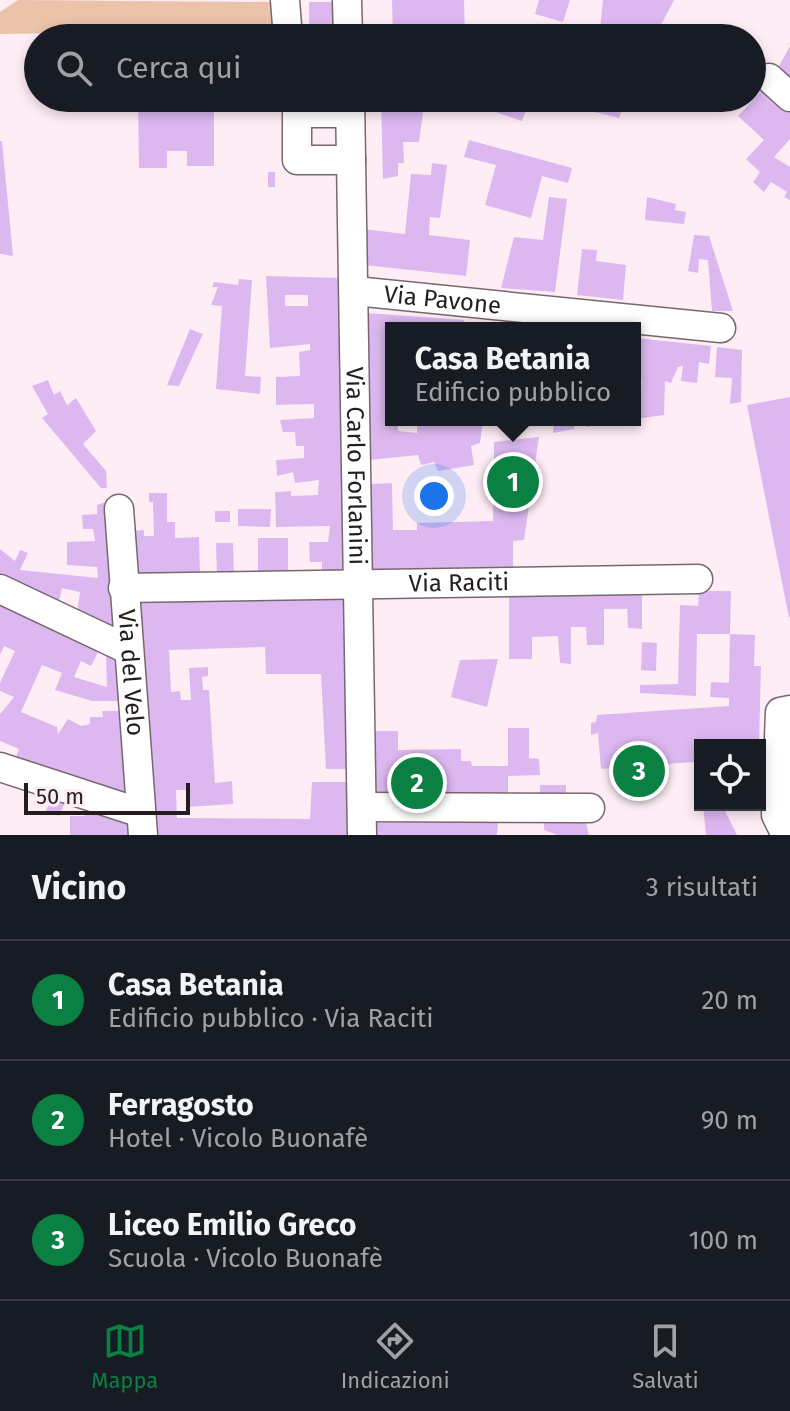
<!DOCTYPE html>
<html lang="it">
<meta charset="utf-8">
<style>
:root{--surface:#171b24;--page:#242831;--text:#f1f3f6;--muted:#9ea1a6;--line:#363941;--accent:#0b8043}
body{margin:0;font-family:"Fira Sans",sans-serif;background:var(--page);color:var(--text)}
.controls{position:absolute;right:24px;bottom:24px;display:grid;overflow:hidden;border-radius:0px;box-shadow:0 4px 12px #0003}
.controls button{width:72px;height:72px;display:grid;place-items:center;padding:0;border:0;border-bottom:2px solid var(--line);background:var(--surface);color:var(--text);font:40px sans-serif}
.scale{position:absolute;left:24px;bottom:20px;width:166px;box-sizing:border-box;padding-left:8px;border:4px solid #241d20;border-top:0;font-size:22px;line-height:28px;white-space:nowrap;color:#241d20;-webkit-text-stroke:6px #feedf5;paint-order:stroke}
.you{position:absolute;left:434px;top:496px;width:28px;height:28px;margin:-20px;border:6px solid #fff;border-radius:50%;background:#1a73e8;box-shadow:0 0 0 12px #1a73e833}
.badge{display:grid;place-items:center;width:52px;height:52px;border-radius:50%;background:var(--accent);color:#fff;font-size:26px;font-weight:700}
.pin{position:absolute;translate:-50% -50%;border:4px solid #fff;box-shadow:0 2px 8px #0006}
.popup{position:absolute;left:385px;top:322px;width:256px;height:104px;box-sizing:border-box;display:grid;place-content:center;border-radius:0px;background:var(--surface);filter:drop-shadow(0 2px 6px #0005);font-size:26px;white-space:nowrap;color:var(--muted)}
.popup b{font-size:30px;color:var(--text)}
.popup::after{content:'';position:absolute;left:50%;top:100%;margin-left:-16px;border:16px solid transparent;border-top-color:var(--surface)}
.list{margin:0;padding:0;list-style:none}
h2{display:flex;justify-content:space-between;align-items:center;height:104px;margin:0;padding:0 32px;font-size:34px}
h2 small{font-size:26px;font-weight:400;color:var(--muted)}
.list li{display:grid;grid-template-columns:52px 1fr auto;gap:24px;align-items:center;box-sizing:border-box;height:120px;padding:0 32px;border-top:2px solid var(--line)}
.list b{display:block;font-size:30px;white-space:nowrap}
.list p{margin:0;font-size:26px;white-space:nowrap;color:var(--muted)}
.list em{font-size:26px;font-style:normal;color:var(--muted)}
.icon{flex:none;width:44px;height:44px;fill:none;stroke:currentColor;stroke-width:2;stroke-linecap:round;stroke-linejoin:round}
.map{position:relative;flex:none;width:790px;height:835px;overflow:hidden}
.search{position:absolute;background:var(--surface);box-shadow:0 4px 12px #0003;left:24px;right:24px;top:24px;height:88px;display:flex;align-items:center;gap:20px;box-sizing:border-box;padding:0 28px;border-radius:44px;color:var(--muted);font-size:30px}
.sheet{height:464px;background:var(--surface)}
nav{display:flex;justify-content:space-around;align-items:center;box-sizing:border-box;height:112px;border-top:2px solid var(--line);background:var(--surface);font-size:22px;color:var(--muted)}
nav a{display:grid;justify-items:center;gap:4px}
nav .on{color:var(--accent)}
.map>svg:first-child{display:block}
.green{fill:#ebc3ab}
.building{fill:#ddb8f0;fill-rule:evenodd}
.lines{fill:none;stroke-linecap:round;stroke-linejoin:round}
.minor-casing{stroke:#796770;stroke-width:31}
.minor{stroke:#fff;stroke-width:28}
.labels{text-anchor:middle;stroke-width:6;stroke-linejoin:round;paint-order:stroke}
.street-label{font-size:24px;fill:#241d20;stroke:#feedf5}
</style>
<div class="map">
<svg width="790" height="835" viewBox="0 0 790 835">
<rect width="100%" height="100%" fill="#feedf5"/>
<path class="green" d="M 18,0 L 271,2 L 272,30 L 0,34 L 0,12 Z"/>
<path class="building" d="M 392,0 L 464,0 L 465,38 L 393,38 Z
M 539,0 L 570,0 L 563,22 L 535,14 Z
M 603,0 L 674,0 L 654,38 L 599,38 Z
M 309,2 L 338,2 L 338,38 L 309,38 Z
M 790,46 L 790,89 L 774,75 Z
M 766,86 L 790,109 L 790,139 L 774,157 L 790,167 L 790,200 L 784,197 L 787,192 L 771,182 L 764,192 L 753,182 L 760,172 L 746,159 L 764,140 L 738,116 Z
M 138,98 L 166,98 L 166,104 L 186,104 L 186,98 L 214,98 L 214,166 L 187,166 L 187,151 L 167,151 L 167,168 L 139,168 Z
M 381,98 L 425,98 L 419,142 L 403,142 L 404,163 L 398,163 L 398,176 L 383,179 Z
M 437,98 L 462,98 L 461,105 Z
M 494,98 L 530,98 L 522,121 L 490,110 Z
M 561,98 L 626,98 L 619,118 L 559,103 Z
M 469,140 L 572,168 L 568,183 L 542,176 L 531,218 L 485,205 L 496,165 L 464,157 Z
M 0,141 L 2,141 L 13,256 L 0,254 Z
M 432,163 L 447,165 L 440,218 L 430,217 L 429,235 L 470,240 L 466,276 L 364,265 L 363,229 L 405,234 L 411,174 L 431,175 Z
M 268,172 L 275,172 L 275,187 L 268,187 Z
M 549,197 L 567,199 L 555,292 L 501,288 L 514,237 L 543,240 Z
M 647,197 L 676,204 L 675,210 L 686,212 L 684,224 L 645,220 Z
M 694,235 L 709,236 L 733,311 L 712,311 L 708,260 L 699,259 L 698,273 L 688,271 Z
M 582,249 L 597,250 L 596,261 L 626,265 L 623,300 L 577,295 Z
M 266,276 L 343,278 L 349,572 L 322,572 L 322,562 L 310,562 L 309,542 L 328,542 L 330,526 L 276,527 L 275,492 L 291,491 L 291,496 L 318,495 L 319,480 L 295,483 L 293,472 L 277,476 L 276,460 L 304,458 L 304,446 L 296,446 L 295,432 L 283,432 L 280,420 L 314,418 L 314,404 L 276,405 L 276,377 L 300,376 L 299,352 L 310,350 L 310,344 L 270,348 ZM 285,295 L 308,295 L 308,306 L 285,306 Z
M 239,279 L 252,280 L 245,376 L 261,377 L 260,394 L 216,389 L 222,306 L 211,305 L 218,287 L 212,287 L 214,282 L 238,285 Z
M 367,313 L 464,320 L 464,328 L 391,328 L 391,420 L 398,420 L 398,431 L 417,433 L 417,420 L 455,420 L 455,424 L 471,426 L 472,420 L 483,420 L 480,443 L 471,446 L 474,465 L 438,471 L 434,462 L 421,465 L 418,455 L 369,460 Z
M 493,324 L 516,326 L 516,328 L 492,328 Z
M 190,329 L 203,334 L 179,386 L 167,385 Z
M 635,338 L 711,346 L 709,364 L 699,362 L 697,383 L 681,381 L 683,366 L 678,367 L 671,383 L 665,381 L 664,415 L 635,419 L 635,400 L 639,400 L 642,380 L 635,380 Z
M 717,347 L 742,350 L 741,402 L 730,404 L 732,378 L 715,377 Z
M 48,380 L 54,395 L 60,391 L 67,405 L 76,398 L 96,431 L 83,444 L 106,471 L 107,488 L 101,488 L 42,418 L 48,414 L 32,386 Z
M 790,397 L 790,617 L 789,618 L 747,405 Z
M 554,420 L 575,420 L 574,429 L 553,433 Z
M 588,420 L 613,420 L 614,421 L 587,427 Z
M 539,437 L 524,540 L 513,541 L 513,572 L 371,573 L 369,484 L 392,483 L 393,530 L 417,530 L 417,523 L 493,521 L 494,442 Z
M 149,493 L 167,493 L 167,522 L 175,522 L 175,538 L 199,537 L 200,574 L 128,576 L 128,531 L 144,530 L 144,536 L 154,536 L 153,502 L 149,502 Z
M 108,501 L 116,632 L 77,614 L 80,592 L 62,588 L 58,606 L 0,579 L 0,549 L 15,561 L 20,550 L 28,553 L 20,570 L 98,578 L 97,567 L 67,565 L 67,542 L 95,541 L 93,529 L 83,529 L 82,515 L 97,514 L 97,505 Z
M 238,509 L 271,509 L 270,527 L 238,526 Z
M 215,511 L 230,511 L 230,522 L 215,522 Z
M 258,538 L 288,538 L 288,578 L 258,577 Z
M 216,543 L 233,543 L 234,575 L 217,576 Z
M 699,591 L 731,591 L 730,634 L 697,634 L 696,696 L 640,693 L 640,685 L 678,684 L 680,605 L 698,606 Z
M 509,593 L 642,593 L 642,629 L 628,628 L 627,609 L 604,609 L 604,645 L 587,645 L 586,627 L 571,627 L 571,664 L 560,663 L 558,636 L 532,637 L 532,659 L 509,659 Z
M 350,598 L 352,769 L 326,769 L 321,674 L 266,674 L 265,647 L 169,650 L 171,692 L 180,691 L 181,700 L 191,700 L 189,668 L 208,667 L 208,676 L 202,677 L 203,690 L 209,690 L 215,783 L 232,781 L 233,804 L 188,807 L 187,790 L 176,790 L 177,818 L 310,819 L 312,782 L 352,782 L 353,835 L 151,835 L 135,599 Z
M 0,605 L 98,652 L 91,666 L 81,661 L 74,677 L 107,687 L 106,655 L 117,661 L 120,701 L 92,701 L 55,690 L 62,673 L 42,665 L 21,712 L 57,727 L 58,734 L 68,719 L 81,726 L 90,724 L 90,717 L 103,717 L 102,711 L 120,711 L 126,800 L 0,759 L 3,753 L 16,757 L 19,749 L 0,741 L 0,714 L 14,697 L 0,691 L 0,683 L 15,651 L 4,646 L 0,655 Z
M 730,634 L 755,635 L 754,666 L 761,666 L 759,745 L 700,745 L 700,767 L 693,762 L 601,769 L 598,733 L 591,735 L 591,723 L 596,722 L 597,715 L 729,706 L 729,698 L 710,697 L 711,682 L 729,683 Z
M 642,642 L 657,643 L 656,671 L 641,670 Z
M 498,659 L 487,707 L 451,697 L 460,660 Z
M 508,728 L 529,728 L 529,758 L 539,759 L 540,775 L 508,776 L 508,797 L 472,797 L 472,792 L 373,793 L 372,731 L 398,731 L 398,750 L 461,749 L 461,761 L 471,761 L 472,766 L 508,766 Z
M 540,785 L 566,785 L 566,797 L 540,797 Z
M 51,798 L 65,802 L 59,816 L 46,811 Z
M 703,805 L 726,805 L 726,813 L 737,835 L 706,835 Z
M 85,809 L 129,823 L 130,835 L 70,835 L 70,816 L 85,816 Z
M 375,823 L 498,823 L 497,835 L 375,835 Z
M 544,823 L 586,823 L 589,835 L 557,835 L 544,830 Z"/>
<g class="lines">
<g class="minor-casing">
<g id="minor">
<path d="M 285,0 L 288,38"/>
<path d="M 347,0 L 348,38"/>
<path d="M 769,78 L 790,97"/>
<path id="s1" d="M 350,98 L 362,835"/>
<path d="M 350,113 L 297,113 L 297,160 L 351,160"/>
<path id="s2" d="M 355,291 L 721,328"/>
<path id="s3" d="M 119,509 L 143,835"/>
<path id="s4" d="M 123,588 L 698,579"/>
<path d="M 0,589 L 127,649"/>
<path d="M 0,767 L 141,813"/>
<path d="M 362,807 L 590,808"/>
<path d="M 786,835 L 776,815 L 780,712 L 790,710"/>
</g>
</g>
<use href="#minor" class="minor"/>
</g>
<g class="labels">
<g class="street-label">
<text dy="8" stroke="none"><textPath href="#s2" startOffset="88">Via Pavone</textPath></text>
<text dy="8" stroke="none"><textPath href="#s1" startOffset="368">Via Carlo Forlanini</textPath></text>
<text dy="8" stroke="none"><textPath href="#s4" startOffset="336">Via Raciti</textPath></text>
<text dy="8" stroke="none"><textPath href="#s3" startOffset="164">Via del Velo</textPath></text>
</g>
</g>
</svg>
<div class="controls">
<button><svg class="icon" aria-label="locate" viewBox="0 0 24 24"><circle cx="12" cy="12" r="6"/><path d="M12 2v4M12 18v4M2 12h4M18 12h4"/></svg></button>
</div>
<div class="scale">50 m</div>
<div class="you"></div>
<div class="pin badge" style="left:513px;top:482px">1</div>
<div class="popup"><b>Casa Betania</b>Edificio pubblico</div>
<div class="pin badge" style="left:417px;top:783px">2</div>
<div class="pin badge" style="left:639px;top:771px">3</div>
<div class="search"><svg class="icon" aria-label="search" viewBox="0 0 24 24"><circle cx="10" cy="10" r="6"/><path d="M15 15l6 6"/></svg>Cerca qui</div>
</div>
<section class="sheet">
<h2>Vicino<small>3 risultati</small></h2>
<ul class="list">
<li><span class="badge">1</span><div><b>Casa Betania</b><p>Edificio pubblico · Via Raciti</p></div><em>20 m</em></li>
<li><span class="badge">2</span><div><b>Ferragosto</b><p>Hotel · Vicolo Buonafè</p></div><em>90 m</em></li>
<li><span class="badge">3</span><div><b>Liceo Emilio Greco</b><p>Scuola · Vicolo Buonafè</p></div><em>100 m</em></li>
</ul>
</section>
<nav>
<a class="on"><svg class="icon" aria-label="map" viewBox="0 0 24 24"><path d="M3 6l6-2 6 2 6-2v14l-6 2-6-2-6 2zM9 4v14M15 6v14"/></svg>Mappa</a>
<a><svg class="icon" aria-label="directions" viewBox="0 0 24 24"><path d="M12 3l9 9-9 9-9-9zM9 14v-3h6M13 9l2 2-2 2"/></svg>Indicazioni</a>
<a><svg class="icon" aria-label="saved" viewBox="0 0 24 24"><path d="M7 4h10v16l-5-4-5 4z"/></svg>Salvati</a>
</nav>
